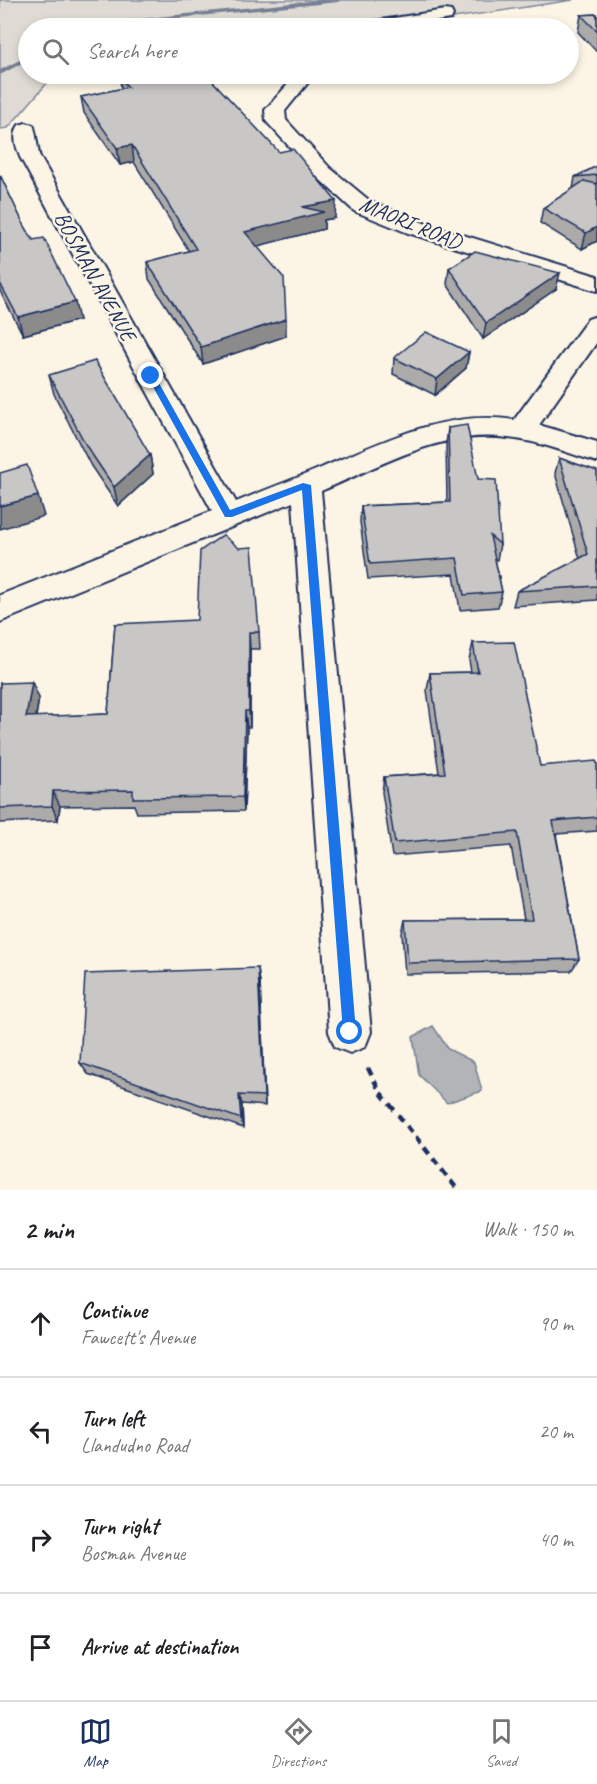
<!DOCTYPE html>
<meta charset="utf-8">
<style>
:root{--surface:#fff;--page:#f2f2f2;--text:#202124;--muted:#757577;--line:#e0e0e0;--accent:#1b2f5e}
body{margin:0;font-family:Caveat,sans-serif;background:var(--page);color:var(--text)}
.stop{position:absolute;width:18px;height:18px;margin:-14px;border:4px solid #1a73e8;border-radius:50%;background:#fff}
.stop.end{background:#1a73e8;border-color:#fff;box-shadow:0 2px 6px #0008}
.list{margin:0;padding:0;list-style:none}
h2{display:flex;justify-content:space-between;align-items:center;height:78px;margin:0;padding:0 24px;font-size:26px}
h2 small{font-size:20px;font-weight:400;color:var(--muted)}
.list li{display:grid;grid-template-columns:39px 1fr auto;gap:18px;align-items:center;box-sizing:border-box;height:108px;padding:0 24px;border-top:2px solid var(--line)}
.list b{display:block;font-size:22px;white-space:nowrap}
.list p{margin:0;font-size:20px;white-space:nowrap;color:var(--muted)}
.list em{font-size:20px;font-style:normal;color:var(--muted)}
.icon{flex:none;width:33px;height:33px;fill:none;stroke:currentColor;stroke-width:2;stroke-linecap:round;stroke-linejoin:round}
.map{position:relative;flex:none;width:597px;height:1190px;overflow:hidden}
.search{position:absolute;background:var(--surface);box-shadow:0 3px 9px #0003;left:18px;right:18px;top:18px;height:66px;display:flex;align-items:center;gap:15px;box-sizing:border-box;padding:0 21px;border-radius:33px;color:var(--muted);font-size:22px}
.sheet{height:510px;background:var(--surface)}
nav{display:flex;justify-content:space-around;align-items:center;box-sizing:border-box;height:84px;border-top:2px solid var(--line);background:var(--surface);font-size:16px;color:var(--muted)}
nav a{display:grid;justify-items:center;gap:3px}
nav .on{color:var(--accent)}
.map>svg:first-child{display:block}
.green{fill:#dfdbd4;stroke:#7d8599;stroke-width:1.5}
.water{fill:#b2b4b8;stroke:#767f94;stroke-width:1.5}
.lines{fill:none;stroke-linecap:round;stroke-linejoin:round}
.stream{fill:#767f94;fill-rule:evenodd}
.minor-casing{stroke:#1b2f5e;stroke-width:4}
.path{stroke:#1b2f5e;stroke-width:4.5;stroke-dasharray:8 6;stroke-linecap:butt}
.minor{fill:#fcf5e5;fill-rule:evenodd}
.wall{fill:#acabaa;stroke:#1b2f5e;stroke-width:1.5}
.shaded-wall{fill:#8c8b8b;stroke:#1b2f5e;stroke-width:1.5}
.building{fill:#c8c7c6;stroke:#1b2f5e;stroke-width:1.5}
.route{fill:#1a73e8}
.labels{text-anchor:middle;stroke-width:5;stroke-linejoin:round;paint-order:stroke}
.far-street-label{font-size:22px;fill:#1b2f5e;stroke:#fcf5e5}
</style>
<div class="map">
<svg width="597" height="1190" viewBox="0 0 597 1190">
<rect width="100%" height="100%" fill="#fcf5e5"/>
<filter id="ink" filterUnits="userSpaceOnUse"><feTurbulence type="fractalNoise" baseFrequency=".0167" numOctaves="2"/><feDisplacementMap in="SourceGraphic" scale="12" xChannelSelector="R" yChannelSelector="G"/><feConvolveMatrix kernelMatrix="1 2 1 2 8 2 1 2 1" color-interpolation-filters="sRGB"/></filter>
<g filter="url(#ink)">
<path class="green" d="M 0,0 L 573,0 L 386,28 L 28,28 L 28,74 L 55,74 L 8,128 L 0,129 Z"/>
<path class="water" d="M 433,1026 L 448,1049 L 474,1062 L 482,1091 L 447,1103 L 419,1075 L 413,1037 Z"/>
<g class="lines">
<path class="stream" d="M 320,0 L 341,0 L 338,2 L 82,28 L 91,24 Z
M 28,56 L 28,60 L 0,75 L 0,70 Z"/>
<g class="minor-casing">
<path id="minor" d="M 445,10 L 451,11 L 453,15 L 451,19 L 392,28 L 353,28 L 356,24 L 362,23 Z
M 297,74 L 315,74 L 285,111 L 286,120 L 330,168 L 370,201 L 424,223 L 597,276 L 597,291 L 408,233 L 354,211 L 316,176 L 266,121 L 265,110 Z
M 26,123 L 33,125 C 36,129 37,148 40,157 L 236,502 C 264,490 293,480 321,468 C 382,442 446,409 514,420 L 588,319 L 597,316 L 597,342 L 539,425 L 597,442 L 597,462 C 568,453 539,441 508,438 C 441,429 381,466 321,491 L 371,1032 L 365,1047 L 350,1053 L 335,1047 L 329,1032 L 293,502 L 0,622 L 0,595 L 212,511 L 20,157 C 16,146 12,135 19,125 Z"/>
</g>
<path class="path" d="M 368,1068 L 380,1092 L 458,1190"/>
<use href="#minor" class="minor"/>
</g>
<path class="wall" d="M 597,14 L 597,52 L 578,32 L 581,15 Z
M 375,74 L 419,74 L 418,76 L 377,79 Z
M 120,78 L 335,218 L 324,220 L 324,229 L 257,246 L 286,336 L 203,364 L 149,279 L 147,262 L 189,251 L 134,162 L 120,165 L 84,113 L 81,97 L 121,89 Z
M 597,166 L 597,241 L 582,249 L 540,223 L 543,208 L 573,189 L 575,177 Z
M 0,175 L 23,223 L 79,320 L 23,335 L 0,291 Z
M 449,268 L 556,289 L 483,339 L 447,284 Z
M 469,352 L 466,368 L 435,395 L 393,374 L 394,358 Z
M 49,375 L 150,455 L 153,474 L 118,506 L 91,466 L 54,394 Z
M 448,428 L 478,479 L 500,544 L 497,560 L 495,559 L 502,592 L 498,607 L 460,610 L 454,574 L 368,579 L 360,522 L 361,506 L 447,502 L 446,444 Z
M 559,458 L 597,471 L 597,600 L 513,606 L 517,591 L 580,559 L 555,473 Z
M 115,624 L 259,632 L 260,649 L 250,649 L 250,727 L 247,727 L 244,811 L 137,813 L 134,805 L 60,806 L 58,820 L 0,823 L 0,683 L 39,698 L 36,717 L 108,714 Z
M 473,643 L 540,766 L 597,763 L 597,831 L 556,834 L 579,959 L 571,971 L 405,974 L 402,933 L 405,920 L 524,919 L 511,846 L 392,856 L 382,792 L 384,777 L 439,773 L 427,690 L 430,673 L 471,672 L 469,660 Z
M 260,982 L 265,1106 L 242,1104 L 243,1128 L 88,1074 L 80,1063 Z"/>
<path class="shaded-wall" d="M 132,145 L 134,162 L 120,165 L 117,148 Z
M 336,201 L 335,218 L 324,220 L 324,229 L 246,249 L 245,232 L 302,207 Z
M 597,227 L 597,241 L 582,249 L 586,233 Z
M 560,273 L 556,289 L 483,339 L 486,323 Z
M 75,302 L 79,320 L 23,335 L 18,317 Z
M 286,319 L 286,336 L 203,364 L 201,347 Z
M 469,352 L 466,368 L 435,395 L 437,379 Z
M 150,455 L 153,474 L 118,506 L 114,487 Z
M 38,496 L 44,516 L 0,529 L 0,506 Z
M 249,632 L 250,649 L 250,727 L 249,711 Z
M 32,682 L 39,698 L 33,733 L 26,717 Z
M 245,711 L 247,727 L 244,811 L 243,797 Z
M 53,791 L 60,806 L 58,820 L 52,806 Z
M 258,968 L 260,982 L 265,1106 L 264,1096 Z
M 239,1095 L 242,1104 L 243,1128 L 241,1119 Z"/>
<path class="building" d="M 597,14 L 597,31 L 581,15 Z
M 403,25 L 405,28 L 371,28 L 370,27 Z
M 142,74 L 206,74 L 279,152 L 293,149 L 336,201 L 302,207 L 324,212 L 245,232 L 284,278 L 286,319 L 201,347 L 147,262 L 196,249 L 132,145 L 117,148 L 81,97 L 128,87 L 120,78 Z
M 597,166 L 597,175 L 575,177 Z
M 0,175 L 23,223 L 33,240 L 44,238 L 75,302 L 18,317 L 0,283 Z
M 584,181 L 597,184 L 597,227 L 586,233 L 543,208 Z
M 475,251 L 560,273 L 486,323 L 449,268 Z
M 426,332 L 469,352 L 437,379 L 394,358 Z
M 95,361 L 150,455 L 114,487 L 87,447 L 49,375 Z
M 467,425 L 478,479 L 496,480 L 500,544 L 490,536 L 502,592 L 464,595 L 457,558 L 370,564 L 361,506 L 450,502 L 448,428 Z
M 559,458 L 597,471 L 597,586 L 517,591 L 588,554 Z
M 27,465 L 38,496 L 0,506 L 0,473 Z
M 223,535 L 239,548 L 252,547 L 259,632 L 249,632 L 249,711 L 245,711 L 243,797 L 133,798 L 133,790 L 53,791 L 52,806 L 0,808 L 0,683 L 32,682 L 26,717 L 108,714 L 115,624 L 197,620 L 200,551 Z
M 514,642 L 540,766 L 596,761 L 597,763 L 597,817 L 553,821 L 579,959 L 408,963 L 405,920 L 532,919 L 517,832 L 395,843 L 384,777 L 445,773 L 430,673 L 478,672 L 473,643 Z
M 258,968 L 264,1096 L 239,1095 L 241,1119 L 80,1063 L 85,974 Z"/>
</g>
<path class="route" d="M 151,373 L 155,376 L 230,510 L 303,483 L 311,485 L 356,1032 L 354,1037 L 350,1039 L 345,1037 L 343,1032 L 302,490 L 232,517 L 225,517 L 147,376 Z"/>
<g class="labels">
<g class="far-street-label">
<text transform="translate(411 222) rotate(22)" y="8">MAORI ROAD</text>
<text transform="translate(96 276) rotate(61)" y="8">BOSMAN AVENUE</text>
</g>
</g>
</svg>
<div class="stop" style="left:350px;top:1032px"></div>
<div class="stop end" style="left:151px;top:376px"></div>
<div class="search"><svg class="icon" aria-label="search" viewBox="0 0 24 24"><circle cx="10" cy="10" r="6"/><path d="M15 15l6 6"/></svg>Search here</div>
</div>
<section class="sheet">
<h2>2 min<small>Walk · 150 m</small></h2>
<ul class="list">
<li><svg class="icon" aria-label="ahead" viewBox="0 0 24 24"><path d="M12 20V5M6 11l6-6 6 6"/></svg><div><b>Continue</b><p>Fawcett's Avenue</p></div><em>90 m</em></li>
<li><svg class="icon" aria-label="left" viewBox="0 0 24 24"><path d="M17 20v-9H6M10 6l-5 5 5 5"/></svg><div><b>Turn left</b><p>Llandudno Road</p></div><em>20 m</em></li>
<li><svg class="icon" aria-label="right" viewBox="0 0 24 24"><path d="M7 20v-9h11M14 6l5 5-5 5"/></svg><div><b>Turn right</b><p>Bosman Avenue</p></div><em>40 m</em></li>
<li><svg class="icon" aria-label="arrive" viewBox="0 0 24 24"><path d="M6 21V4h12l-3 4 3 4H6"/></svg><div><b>Arrive at destination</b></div></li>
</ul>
</section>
<nav>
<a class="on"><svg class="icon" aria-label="map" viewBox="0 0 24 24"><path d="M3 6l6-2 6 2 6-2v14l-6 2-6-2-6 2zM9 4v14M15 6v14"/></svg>Map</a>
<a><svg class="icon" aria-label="directions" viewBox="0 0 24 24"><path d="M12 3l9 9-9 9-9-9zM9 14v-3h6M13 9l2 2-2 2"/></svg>Directions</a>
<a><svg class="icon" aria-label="saved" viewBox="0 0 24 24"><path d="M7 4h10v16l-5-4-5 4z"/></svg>Saved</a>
</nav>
